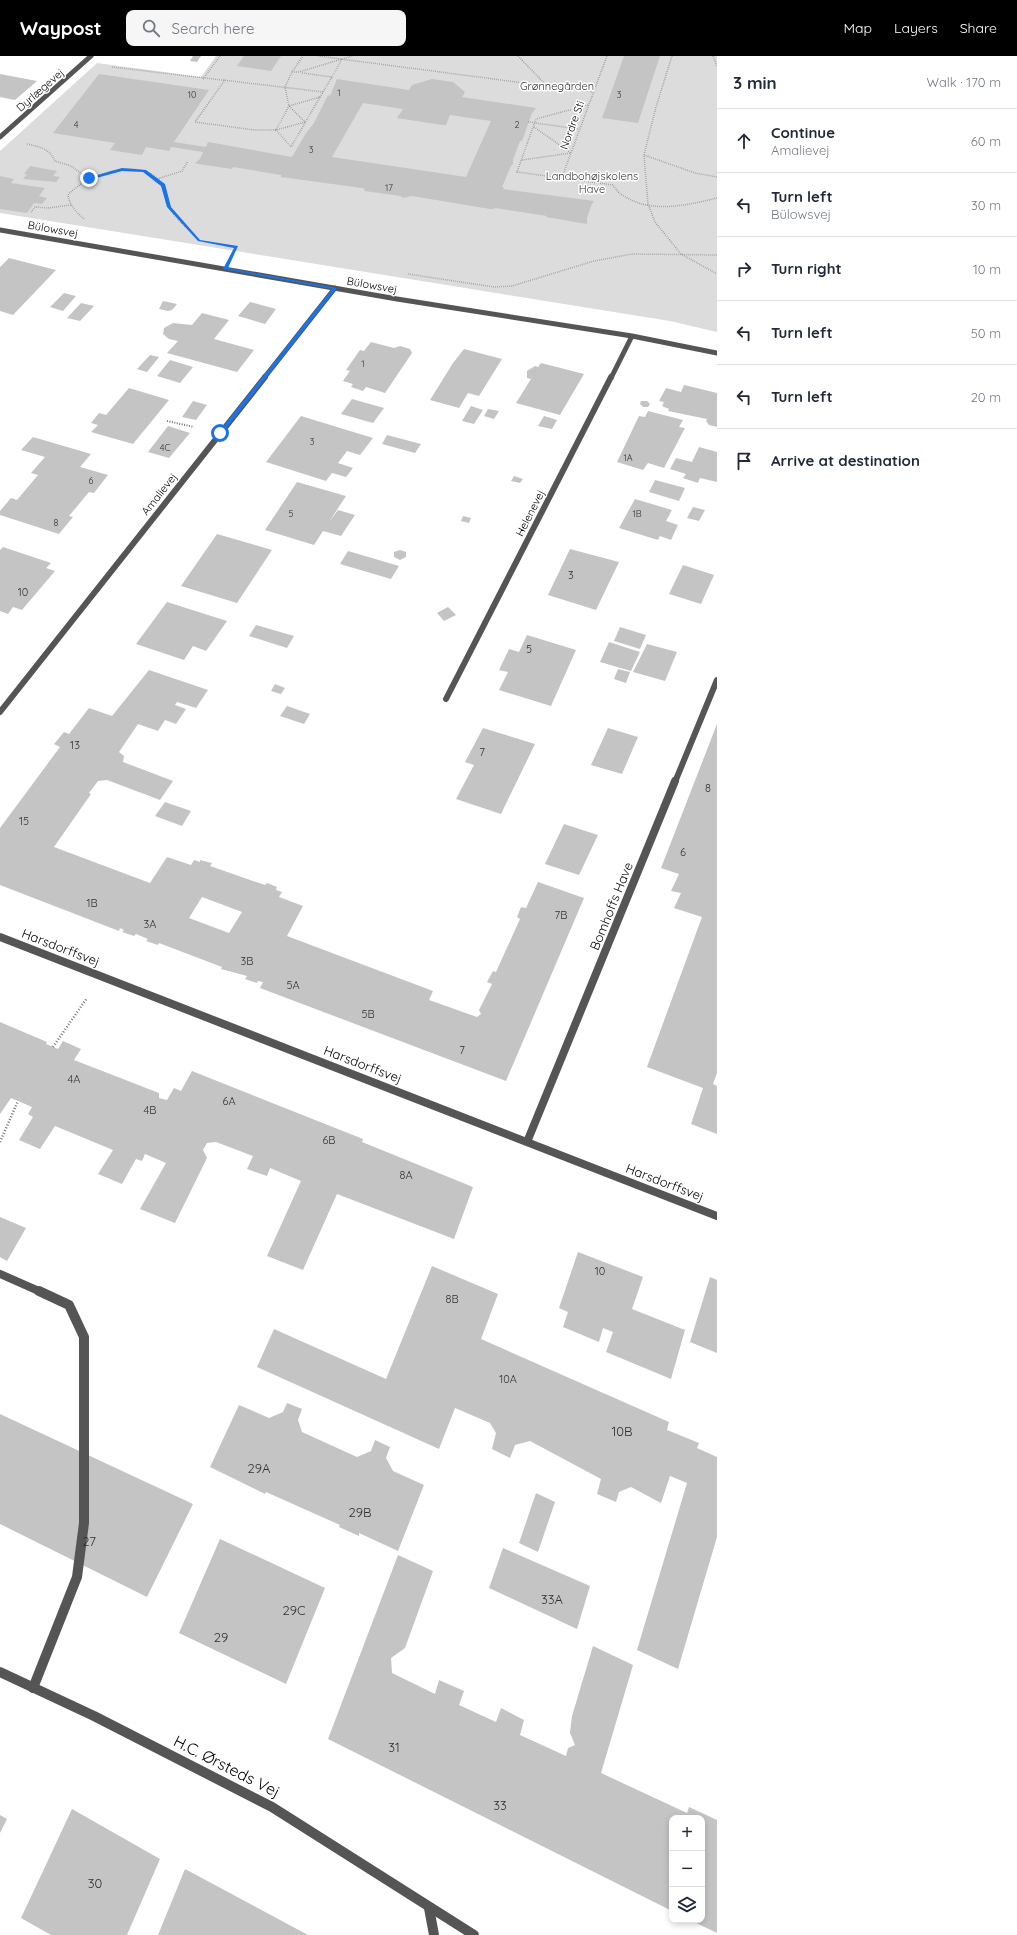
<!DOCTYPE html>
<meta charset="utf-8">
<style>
:root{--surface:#fff;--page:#f6f6f7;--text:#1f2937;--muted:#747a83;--line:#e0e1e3;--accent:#000}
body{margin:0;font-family:Quicksand,sans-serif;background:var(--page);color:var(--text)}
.controls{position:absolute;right:12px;bottom:12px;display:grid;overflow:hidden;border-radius:8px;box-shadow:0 2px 6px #0003}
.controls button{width:36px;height:36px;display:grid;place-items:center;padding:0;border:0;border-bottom:1px solid var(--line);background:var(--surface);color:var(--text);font:20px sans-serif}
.stop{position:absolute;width:12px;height:12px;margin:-9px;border:3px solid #1a73e8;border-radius:50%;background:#fff}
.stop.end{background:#1a73e8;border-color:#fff;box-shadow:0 1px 4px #0008}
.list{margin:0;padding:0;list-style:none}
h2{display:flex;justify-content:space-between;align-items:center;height:52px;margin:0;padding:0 16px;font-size:17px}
h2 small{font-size:13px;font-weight:400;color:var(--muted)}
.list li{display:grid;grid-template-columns:26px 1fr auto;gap:12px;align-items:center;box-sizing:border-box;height:64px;padding:0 16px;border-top:1px solid var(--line)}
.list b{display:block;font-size:15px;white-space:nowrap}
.list p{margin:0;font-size:13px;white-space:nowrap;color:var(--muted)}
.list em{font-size:13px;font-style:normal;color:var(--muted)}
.icon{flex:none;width:22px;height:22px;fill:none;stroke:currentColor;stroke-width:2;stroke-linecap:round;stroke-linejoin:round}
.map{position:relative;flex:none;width:717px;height:1879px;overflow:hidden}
header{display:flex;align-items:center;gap:24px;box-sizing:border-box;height:56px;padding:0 20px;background:var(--accent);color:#fff}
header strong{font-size:19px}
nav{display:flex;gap:22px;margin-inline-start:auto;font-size:14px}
.search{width:280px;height:36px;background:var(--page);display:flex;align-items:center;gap:10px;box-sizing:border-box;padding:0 14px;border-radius:8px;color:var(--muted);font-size:15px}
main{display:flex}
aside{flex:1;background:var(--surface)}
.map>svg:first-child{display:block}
.green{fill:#dcdcdc}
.building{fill:#c4c4c4;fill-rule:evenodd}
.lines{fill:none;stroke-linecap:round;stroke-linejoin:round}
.path-far2{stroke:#777;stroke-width:1.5;stroke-dasharray:0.5 1.5;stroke-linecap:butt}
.path-far1{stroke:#777;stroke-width:2;stroke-dasharray:1 1.5;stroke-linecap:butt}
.path{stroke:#777;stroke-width:2.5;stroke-dasharray:1 2;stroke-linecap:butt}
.service-far2{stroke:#555;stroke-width:5}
.service-far1{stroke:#555;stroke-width:8}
.service{stroke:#555;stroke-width:10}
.minor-far3{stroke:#555;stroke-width:5}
.minor-far2{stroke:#555;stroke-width:6}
.minor-far1{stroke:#555;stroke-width:8}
.minor{stroke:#555;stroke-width:10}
.tertiary{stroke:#555;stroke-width:10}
.route{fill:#1a73e8}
.labels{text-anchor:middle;stroke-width:3;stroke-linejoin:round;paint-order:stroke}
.far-number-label{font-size:9px;fill:#313131}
.far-park-label{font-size:11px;fill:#333;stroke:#fff}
.far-street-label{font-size:11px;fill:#000;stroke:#fff}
.number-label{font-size:11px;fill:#313131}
.street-label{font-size:13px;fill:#000;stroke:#fff}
.near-number-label{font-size:13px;fill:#313131}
.near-street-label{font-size:16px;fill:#000;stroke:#fff}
</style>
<header>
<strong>Waypost</strong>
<div class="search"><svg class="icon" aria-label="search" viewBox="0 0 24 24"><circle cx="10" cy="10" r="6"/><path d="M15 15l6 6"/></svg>Search here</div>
<nav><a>Map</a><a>Layers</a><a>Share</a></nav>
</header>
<main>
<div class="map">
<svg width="717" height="1879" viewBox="0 0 717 1879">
<rect width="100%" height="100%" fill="#fff"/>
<path class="green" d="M 216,0 L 717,0 L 717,276 L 670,265 L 0,157 L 0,95 L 97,7 L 201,21 Z"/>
<path class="building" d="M 193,0 L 201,0 L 197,6 L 190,5 Z
M 244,0 L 281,0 L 271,15 L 237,10 Z
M 624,0 L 660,0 L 638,67 L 602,62 Z
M 0,18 L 37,25 L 15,44 L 0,41 Z
M 99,18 L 209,34 L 174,86 L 206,91 L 208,86 L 292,101 L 306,77 L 314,67 L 328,39 L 330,40 L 337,23 L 409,34 L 412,29 L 432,23 L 453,26 L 465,36 L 462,41 L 536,52 L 532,57 L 522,85 L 520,85 L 513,104 L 513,108 L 511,110 L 502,131 L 504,131 L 503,133 L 594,145 L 591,150 L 587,162 L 587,168 L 546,161 L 547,160 L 495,152 L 494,153 L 490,153 L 412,140 L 403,142 L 401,140 L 364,135 L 365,133 L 362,132 L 281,121 L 281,119 L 233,111 L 232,113 L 198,108 L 195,107 L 200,103 L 203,96 L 171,91 L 169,95 L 146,91 L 142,99 L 110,94 L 115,87 L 53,77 ZM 363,47 L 403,53 L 397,62 L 442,69 L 446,69 L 450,59 L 491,65 L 466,121 L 332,101 Z
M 30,110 L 57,115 L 53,120 L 60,121 L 56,126 L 23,123 L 27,118 L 24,118 Z
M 0,120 L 14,123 L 11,127 L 45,132 L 39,140 L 47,142 L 42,148 L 34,147 L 27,157 L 0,153 Z
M 9,202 L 56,214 L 13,259 L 0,255 L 0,211 Z
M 64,237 L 76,240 L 63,255 L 50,251 Z
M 163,245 L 177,248 L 172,254 L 168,255 L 159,253 Z
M 250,246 L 276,253 L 265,268 L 238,260 Z
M 81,247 L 94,250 L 80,265 L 67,262 Z
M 202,257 L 229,264 L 214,283 L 254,294 L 237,316 L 167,297 L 178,285 L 169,283 L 163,278 L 164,272 L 173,267 L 192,269 Z
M 371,286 L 394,292 L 400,290 L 410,293 L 412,297 L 385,337 L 366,331 L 363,335 L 351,331 L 353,328 L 343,325 L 350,315 L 346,314 L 360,294 L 364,295 Z
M 464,293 L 502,303 L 479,340 L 468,337 L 459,352 L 430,344 L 453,307 Z
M 150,299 L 159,301 L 147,316 L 137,313 Z
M 170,304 L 193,311 L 180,327 L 157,320 Z
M 541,307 L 584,318 L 560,359 L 516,347 L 531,323 L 527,322 L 527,315 L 535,310 L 538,311 Z
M 684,329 L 717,337 L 717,371 L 709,369 L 706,365 L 707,363 L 668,355 L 669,353 L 662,350 L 664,346 L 659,345 L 666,332 L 681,336 Z
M 129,332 L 169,344 L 133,388 L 91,376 L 98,369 L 91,367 L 99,357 L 106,359 Z
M 352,343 L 384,352 L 373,367 L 341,358 Z
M 193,345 L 207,349 L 196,364 L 182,361 Z
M 641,345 L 647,345 L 650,348 L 648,351 L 643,351 L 640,348 Z
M 471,350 L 483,354 L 474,368 L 462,365 Z
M 488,353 L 499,355 L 494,363 L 484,360 Z
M 648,355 L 683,364 L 679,371 L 685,372 L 664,412 L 648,407 L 643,414 L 617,406 L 639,360 L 645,361 Z
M 301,360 L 373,382 L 360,399 L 347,395 L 338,407 L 353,412 L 346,421 L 332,417 L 326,425 L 266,406 Z
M 544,360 L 557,364 L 552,373 L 538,370 Z
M 168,370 L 190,377 L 169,402 L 148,396 Z
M 387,379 L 421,388 L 415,397 L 382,388 Z
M 33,381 L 91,398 L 80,411 L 108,419 L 94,437 L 89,436 L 69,460 L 73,461 L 59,478 L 0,459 L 0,455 L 11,442 L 17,444 L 38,419 L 31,417 L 45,401 L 21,394 Z
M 699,391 L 717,396 L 717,426 L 700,422 L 698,427 L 683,422 L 686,418 L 670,413 L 676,402 L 692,406 Z
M 514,420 L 523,423 L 520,427 L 511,425 Z
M 655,424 L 685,432 L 679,445 L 649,436 Z
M 297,426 L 346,440 L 329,466 L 338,454 L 355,459 L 341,480 L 323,475 L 314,489 L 265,474 Z
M 635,443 L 672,454 L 666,465 L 678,469 L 671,484 L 660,480 L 658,484 L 619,472 Z
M 693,451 L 705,454 L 699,465 L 687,462 Z
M 463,460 L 471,462 L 469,467 L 461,465 Z
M 217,478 L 272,494 L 237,547 L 181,530 Z
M 3,491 L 51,507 L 46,512 L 55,515 L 22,554 L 13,551 L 8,558 L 0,555 L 0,494 Z
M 570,493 L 619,506 L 596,554 L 548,539 Z
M 400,494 L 406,496 L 406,501 L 400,504 L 394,501 L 394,496 Z
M 348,495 L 399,510 L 391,523 L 340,508 Z
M 683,509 L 714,519 L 701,548 L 669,538 Z
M 167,546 L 227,565 L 206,595 L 193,590 L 184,604 L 136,588 Z
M 448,551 L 456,559 L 444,565 L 437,557 Z
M 256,569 L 294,580 L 287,592 L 249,580 Z
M 620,571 L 646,579 L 640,593 L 614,585 Z
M 527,579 L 576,594 L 551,650 L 499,634 L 508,616 L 499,614 L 509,593 L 519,596 Z
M 609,586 L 640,596 L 631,615 L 600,606 Z
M 647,588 L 677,596 L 665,625 L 633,616 Z
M 618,613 L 630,616 L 626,627 L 614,623 Z
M 149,614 L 208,634 L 196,652 L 177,646 L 175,649 L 186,653 L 176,668 L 165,664 L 158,675 L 138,668 L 119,696 L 124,700 L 123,706 L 173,725 L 160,744 L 107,724 L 98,725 L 89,737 L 91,738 L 54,791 L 150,827 L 167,801 L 191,809 L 194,804 L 200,806 L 200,804 L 212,807 L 210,810 L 265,829 L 267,827 L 277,831 L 276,834 L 282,836 L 279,841 L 303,850 L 287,880 L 433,935 L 429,944 L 477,961 L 481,958 L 479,954 L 492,928 L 487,926 L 493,915 L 496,916 L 520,863 L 517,861 L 521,851 L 526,852 L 538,826 L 584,842 L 506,1025 L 260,932 L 263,926 L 258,925 L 257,927 L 245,923 L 247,920 L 221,913 L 222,911 L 193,900 L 159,887 L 158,889 L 146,885 L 148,883 L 136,878 L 134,880 L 122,876 L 124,874 L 120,872 L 119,875 L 0,829 L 0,772 L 60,691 L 54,688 L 64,676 L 69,678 L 89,652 L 112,660 ZM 202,841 L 242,856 L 229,877 L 189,862 Z
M 275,628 L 285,632 L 281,638 L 271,635 Z
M 287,650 L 310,658 L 304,668 L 280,660 Z
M 717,668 L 717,1017 L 713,1028 L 717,1030 L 717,1078 L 691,1068 L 703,1032 L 647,1011 L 702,861 L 674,852 L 681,837 L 671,835 L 679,818 L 661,812 Z
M 483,672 L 535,688 L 501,758 L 456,743 L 474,709 L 465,706 Z
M 608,672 L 638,681 L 622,718 L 591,709 Z
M 165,746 L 191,755 L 182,770 L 155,760 Z
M 564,768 L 598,779 L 579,819 L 545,808 Z
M 0,966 L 47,986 L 46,988 L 58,993 L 63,985 L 81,993 L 74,1004 L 159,1037 L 159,1042 L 167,1044 L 174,1032 L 181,1035 L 192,1015 L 363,1083 L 362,1086 L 473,1131 L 454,1183 L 337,1138 L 303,1214 L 267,1200 L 301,1125 L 270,1112 L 267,1120 L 247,1113 L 253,1100 L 216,1086 L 207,1087 L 203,1094 L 207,1102 L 175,1167 L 140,1153 L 166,1107 L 145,1098 L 142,1105 L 136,1103 L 122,1128 L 98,1118 L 113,1094 L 55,1070 L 40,1093 L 19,1084 L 33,1061 L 28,1058 L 32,1051 L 11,1042 L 0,1058 Z
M 0,1161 L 26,1172 L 7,1205 L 0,1201 Z
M 578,1196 L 643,1221 L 632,1253 L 685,1274 L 671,1323 L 606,1296 L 613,1276 L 603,1272 L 599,1286 L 563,1271 L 568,1256 L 559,1252 Z
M 432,1210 L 498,1238 L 481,1283 L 669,1366 L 667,1374 L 699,1387 L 697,1392 L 717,1401 L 717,1481 L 678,1613 L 637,1594 L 687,1427 L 670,1420 L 661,1447 L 631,1431 L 619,1436 L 616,1446 L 597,1438 L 601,1423 L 530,1385 L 515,1389 L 510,1402 L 492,1393 L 496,1377 L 490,1367 L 455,1352 L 439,1393 L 257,1311 L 274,1273 L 386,1323 Z
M 710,1221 L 717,1224 L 717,1297 L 690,1286 Z
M 287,1347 L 302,1353 L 298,1364 L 302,1376 L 357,1401 L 371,1395 L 375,1384 L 390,1391 L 386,1402 L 393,1415 L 424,1429 L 398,1495 L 359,1477 L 359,1480 L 339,1471 L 340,1469 L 266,1436 L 265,1438 L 210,1411 L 239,1349 L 269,1362 L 283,1356 Z
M 0,1358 L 193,1448 L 147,1541 L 0,1468 Z
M 536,1437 L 555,1446 L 538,1496 L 519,1487 Z
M 220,1483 L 325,1532 L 286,1628 L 179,1577 Z
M 503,1492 L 590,1530 L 577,1573 L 489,1532 Z
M 398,1499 L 433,1515 L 405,1592 L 391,1602 L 392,1617 L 435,1638 L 439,1624 L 464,1635 L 459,1649 L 496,1666 L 501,1652 L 524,1664 L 520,1679 L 566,1700 L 568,1692 L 575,1689 L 570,1677 L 572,1660 L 593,1590 L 633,1609 L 601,1717 L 687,1757 L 689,1751 L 717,1764 L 717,1877 L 690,1864 L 702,1864 L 702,1762 L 672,1762 L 672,1855 L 328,1683 Z
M 72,1753 L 160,1803 L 127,1879 L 51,1879 L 21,1862 Z
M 0,1759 L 7,1763 L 0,1777 Z
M 185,1813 L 308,1879 L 158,1879 Z"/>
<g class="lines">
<path class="path-far2" d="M 318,0 L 593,36
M 518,0 L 547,30
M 672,0 L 656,51 L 644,99 L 648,148 L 655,166 L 681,198 L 717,218
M 713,0 L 717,10
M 112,11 L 324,36
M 292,16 L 299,16 L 352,0
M 302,17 L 332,21 L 342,3
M 203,23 L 220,0
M 225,24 L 195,66 L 254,74 L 276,74 L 289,50 L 285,31 L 292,16 L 303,0
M 320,41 L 291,91 L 276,74 L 305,66 L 289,50 Z
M 320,41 L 332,21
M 588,49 L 536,63 L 517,116 L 613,129 C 616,133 619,138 624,140 C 651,158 688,149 717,142
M 528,66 L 579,73
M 534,71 L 571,97
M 27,88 C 40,91 49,92 55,105 L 71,110 L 89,123
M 644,99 L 695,117 L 717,121
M 522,104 L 571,97
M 562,121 L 607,0
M 157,123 L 182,115 L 188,105
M 31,156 L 35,151 L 48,152 L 71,149
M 84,163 C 76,156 70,150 68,139 C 85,119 135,102 157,122 C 166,130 163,140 168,150 C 175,163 189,174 199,184
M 408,218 L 494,231 L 512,230 L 594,205 L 632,198 L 717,199"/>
<path class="path-far1" d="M 167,365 L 194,371"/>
<path class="path" d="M 53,991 L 87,942
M 0,1086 L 18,1045"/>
<path class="service-far2" d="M 0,81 L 91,0"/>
<path class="service-far1" d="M 0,1218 L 41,1236"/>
<path class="service" d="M 33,1632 L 77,1521 L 84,1467 L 84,1281 L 69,1249 L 39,1235"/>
<path class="minor-far3" d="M 0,174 L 397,243 L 632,280 L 717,297
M 264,322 L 335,232
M 611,322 L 632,280"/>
<path class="minor-far2" d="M 446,643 L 611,321
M 0,656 L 265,321
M 675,726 L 717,624"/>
<path class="minor-far1" d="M 0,881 L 717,1160
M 527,1086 L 675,725"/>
<path class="minor" d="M 429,1852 L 434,1879"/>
<path class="tertiary" d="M 0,1616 L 94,1660 L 272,1751 L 474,1879"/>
</g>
<path class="route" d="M 122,112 L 146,114 L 165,128 L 171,151 L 200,184 L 238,190 L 228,212 L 337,232 L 222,378 L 218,377 L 332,233 L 223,213 L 234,192 L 198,185 L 167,151 L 161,130 L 143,116 L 122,115 L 89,124 L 87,122 Z"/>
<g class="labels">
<g class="far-number-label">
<text x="339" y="40">1</text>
<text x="192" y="42">10</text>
<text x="619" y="42">3</text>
<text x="76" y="72">4</text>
<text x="517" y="72">2</text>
<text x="311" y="97">3</text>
<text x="389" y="135">17</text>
<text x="363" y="311">1</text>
<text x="312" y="389">3</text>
<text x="165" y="395">4C</text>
<text x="628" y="405">1A</text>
<text x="91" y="428">6</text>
<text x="291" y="461">5</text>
<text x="637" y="461">1B</text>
<text x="56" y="470">8</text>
</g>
<g class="far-park-label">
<text x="557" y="34">Grønnegården</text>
<text x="592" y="124">Landbohøjskolens<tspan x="592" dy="13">Have</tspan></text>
</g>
<g class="far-street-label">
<text transform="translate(40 34) rotate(-41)" y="4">Dyrlægevej</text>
<text transform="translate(572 69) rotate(-70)" y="4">Nordre Sti</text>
<text transform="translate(53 173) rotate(10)" y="4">Bülowsvej</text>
<text transform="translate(372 229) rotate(10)" y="4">Bülowsvej</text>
<text transform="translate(159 438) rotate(-52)" y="4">Amalievej</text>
<text transform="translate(530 457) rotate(-63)" y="4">Helenevej</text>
</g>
<g class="number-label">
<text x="571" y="523">3</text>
<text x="23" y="540">10</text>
<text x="529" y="597">5</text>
<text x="75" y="693">13</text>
<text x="482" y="700">7</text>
<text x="708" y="736">8</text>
<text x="24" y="769">15</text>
<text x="683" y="800">6</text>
<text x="92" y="851">1B</text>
<text x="561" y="863">7B</text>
<text x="150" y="872">3A</text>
<text x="247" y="909">3B</text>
<text x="293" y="933">5A</text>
<text x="368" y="962">5B</text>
<text x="462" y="998">7</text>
<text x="74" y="1027">4A</text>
<text x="229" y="1049">6A</text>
<text x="150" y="1058">4B</text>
<text x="329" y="1088">6B</text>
<text x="406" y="1123">8A</text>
<text x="600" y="1219">10</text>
<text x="452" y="1247">8B</text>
<text x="508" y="1327">10A</text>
</g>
<g class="street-label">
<text transform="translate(611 850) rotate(-68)" y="5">Bomhoffs Have</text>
<text transform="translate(61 891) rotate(21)" y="5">Harsdorffsvej</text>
<text transform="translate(363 1008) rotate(21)" y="5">Harsdorffsvej</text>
<text transform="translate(665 1126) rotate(21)" y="5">Harsdorffsvej</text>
</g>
<g class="near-number-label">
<text x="622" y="1380">10B</text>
<text x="259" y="1417">29A</text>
<text x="360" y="1461">29B</text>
<text x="89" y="1490">27</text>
<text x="552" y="1548">33A</text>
<text x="294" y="1559">29C</text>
<text x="221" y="1586">29</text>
<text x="394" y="1696">31</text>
<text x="500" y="1754">33</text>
<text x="95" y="1832">30</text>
</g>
<g class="near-street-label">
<text transform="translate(227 1710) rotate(27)" y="6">H.C. Ørsteds Vej</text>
</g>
</g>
</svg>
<div class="controls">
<button>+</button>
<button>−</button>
<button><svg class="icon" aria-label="layers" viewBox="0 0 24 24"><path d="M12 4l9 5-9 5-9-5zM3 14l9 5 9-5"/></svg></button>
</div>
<div class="stop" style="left:220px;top:377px"></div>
<div class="stop end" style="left:89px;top:122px"></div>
</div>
<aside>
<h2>3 min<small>Walk · 170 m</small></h2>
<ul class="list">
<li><svg class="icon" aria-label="ahead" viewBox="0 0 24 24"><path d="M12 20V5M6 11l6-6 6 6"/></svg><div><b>Continue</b><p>Amalievej</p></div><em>60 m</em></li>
<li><svg class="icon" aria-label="left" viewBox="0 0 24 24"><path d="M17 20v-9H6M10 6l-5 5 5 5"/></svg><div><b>Turn left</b><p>Bülowsvej</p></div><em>30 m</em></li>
<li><svg class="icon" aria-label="right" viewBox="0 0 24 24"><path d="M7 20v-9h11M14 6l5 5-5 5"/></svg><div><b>Turn right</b></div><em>10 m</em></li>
<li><svg class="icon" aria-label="left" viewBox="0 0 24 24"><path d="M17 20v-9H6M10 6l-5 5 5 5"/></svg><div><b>Turn left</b></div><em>50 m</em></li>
<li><svg class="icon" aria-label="left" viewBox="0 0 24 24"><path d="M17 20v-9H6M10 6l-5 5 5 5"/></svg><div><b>Turn left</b></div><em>20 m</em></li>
<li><svg class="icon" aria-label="arrive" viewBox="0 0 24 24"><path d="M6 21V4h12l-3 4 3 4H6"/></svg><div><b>Arrive at destination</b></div></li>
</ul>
</aside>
</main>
